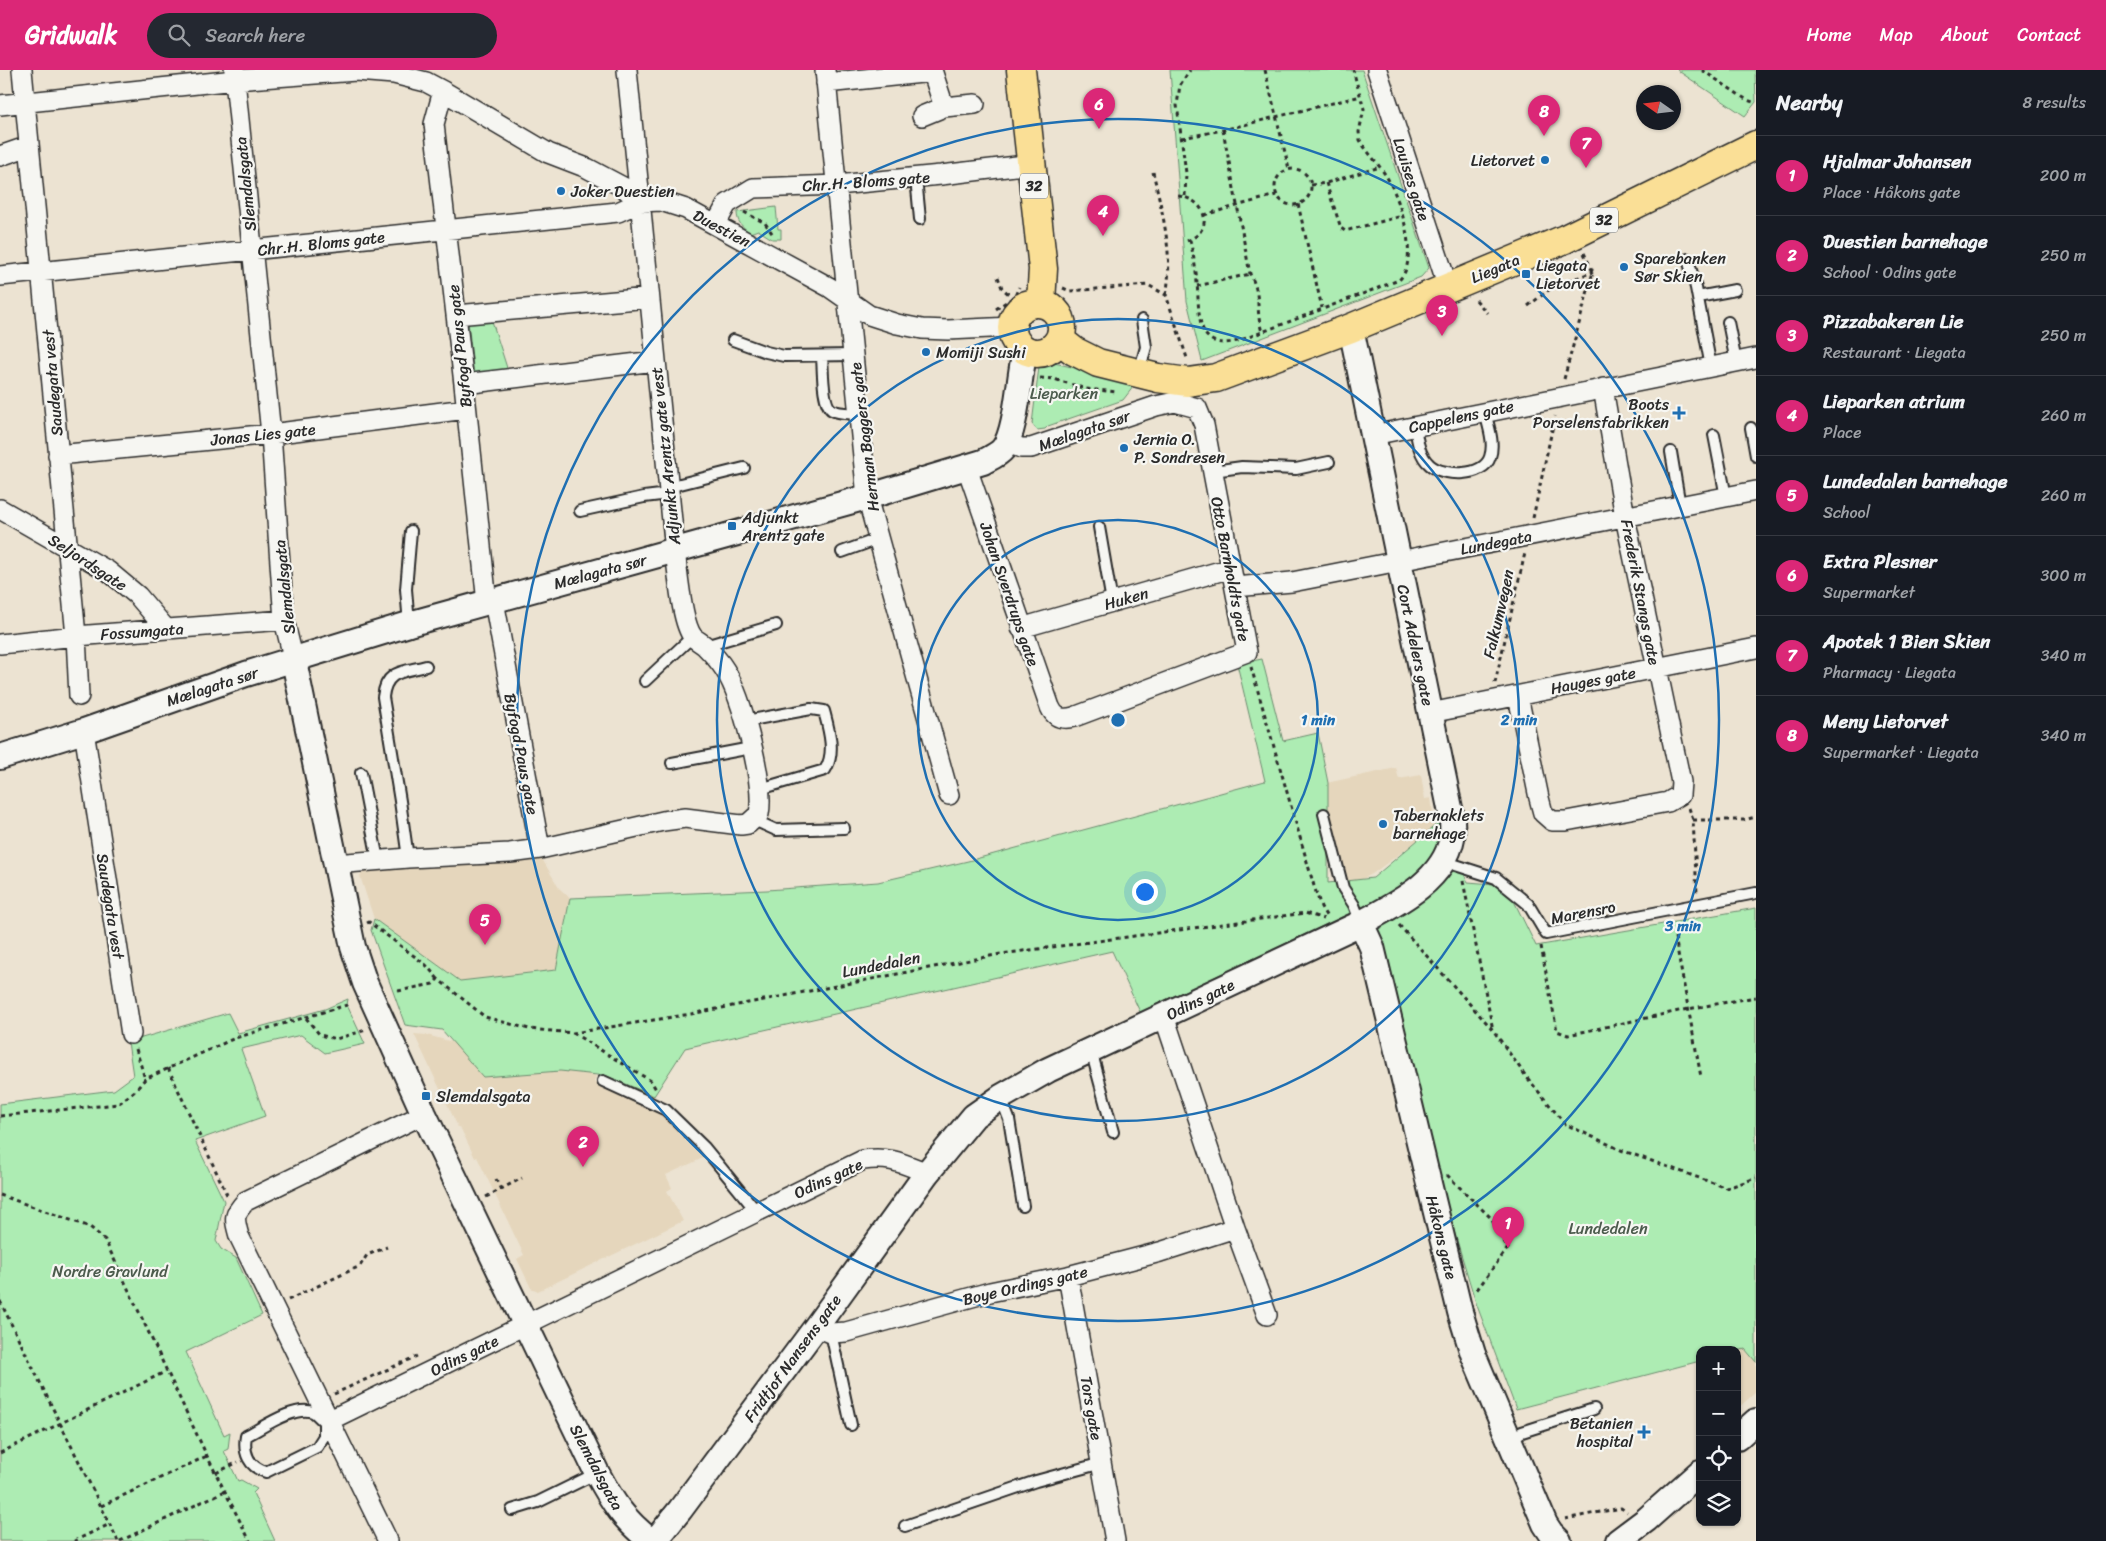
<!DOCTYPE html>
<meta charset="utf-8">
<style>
:root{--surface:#171b24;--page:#242831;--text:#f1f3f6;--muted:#9ea1a6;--line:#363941;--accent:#db2777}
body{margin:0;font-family:Sriracha,sans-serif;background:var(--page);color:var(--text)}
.controls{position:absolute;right:15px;bottom:15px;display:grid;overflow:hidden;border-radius:10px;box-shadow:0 1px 4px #0004}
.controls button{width:45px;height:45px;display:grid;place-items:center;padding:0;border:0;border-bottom:1px solid var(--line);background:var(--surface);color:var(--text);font:25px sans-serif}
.compass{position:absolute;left:1636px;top:15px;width:45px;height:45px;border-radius:50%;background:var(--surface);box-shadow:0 1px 4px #0004;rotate:284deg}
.you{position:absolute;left:1144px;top:821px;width:18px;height:18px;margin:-12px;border:4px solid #fff;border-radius:50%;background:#1a73e8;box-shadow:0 0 0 8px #1a73e833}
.badge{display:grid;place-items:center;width:32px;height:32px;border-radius:50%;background:var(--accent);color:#fff;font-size:16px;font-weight:700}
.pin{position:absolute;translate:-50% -41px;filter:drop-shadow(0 1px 2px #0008)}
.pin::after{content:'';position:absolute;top:26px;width:18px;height:15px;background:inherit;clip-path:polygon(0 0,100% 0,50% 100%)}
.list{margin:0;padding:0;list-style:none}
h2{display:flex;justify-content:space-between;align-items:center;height:65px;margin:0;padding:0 20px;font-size:21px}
h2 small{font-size:16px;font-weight:400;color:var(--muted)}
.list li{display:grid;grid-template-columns:32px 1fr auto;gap:15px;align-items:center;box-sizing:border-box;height:80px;padding:0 20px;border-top:1px solid var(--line)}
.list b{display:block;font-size:19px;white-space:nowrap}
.list p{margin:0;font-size:16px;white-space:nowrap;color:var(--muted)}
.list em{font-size:16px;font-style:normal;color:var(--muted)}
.icon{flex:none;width:28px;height:28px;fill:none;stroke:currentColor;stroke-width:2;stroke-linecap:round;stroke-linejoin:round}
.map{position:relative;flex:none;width:1756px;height:1471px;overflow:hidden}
header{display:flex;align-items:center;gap:30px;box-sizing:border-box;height:70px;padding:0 25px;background:var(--accent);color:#fff}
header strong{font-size:24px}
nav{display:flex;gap:28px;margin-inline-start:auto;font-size:18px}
.search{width:350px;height:45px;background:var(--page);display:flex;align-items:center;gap:12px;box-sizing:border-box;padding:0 18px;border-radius:28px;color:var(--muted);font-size:19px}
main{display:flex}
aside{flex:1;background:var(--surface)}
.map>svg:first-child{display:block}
.built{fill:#e5d6bc}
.green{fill:#adecb3;stroke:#6c8c6f}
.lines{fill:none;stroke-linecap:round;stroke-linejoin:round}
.service-casing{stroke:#2b2b2b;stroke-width:14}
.minor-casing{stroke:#2b2b2b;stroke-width:22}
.tertiary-casing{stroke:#2b2b2b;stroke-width:28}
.primary-casing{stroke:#2b2b2b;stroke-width:31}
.path{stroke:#2b2b2b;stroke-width:3;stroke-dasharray:4 4;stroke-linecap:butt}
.service{stroke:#f6f6f2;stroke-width:10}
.minor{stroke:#f6f6f2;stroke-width:19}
.tertiary{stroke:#f6f6f2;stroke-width:24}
.primary{stroke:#fadf96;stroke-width:28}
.ring{fill:none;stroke:#1f6fb2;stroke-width:2.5}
.poi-dot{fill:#1f6fb2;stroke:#f6f6f2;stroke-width:2}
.labels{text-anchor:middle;stroke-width:4.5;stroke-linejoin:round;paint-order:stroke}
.shield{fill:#f6f6f2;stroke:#686867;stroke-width:1}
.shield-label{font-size:15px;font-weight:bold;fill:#2b2b2b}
.poi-label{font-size:16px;fill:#2b2b2b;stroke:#f6f6f2;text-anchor:start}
.street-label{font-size:16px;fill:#2b2b2b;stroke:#f6f6f2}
.park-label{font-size:16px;fill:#4c5b4d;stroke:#f6f6f2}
.centre{fill:#1f6fb2;stroke:#f6f6f2;stroke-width:2.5}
.ring-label{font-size:15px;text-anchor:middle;font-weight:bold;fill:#1f6fb2;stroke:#f6f6f2;stroke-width:4.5;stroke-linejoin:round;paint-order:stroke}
</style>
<header>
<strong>Gridwalk</strong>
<div class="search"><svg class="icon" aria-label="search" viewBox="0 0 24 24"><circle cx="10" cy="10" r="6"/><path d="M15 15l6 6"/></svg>Search here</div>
<nav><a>Home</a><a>Map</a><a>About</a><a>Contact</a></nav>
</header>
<main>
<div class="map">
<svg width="1756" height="1471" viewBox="0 0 1756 1471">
<rect width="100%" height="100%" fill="#ece3d2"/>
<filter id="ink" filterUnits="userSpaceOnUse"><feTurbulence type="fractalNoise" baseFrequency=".02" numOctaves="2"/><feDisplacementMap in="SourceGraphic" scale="10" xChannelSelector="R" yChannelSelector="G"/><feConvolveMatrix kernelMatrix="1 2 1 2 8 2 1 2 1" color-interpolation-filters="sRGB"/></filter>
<g filter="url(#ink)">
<path class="built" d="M 1396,698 L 1399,709 L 1421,705 L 1425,729 L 1431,728 L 1435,758 L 1372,804 L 1351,815 L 1294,720 Z
M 541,787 L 559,818 L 570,828 L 556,900 L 460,911 L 374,849 L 360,806 L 366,795 Z
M 414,964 L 427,965 L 467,976 L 582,1000 L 596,1006 L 594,1012 L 664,1045 L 694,1072 L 703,1088 L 666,1105 L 672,1118 L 667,1121 L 683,1151 L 538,1221 L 531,1218 L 517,1189 L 524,1185 L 477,1087 L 475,1088 L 460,1057 L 458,1057 Z
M 1756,1273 L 1756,1322 L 1737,1339 L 1737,1280 Z"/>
<path class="green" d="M 1170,0 L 1362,0 L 1429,198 L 1421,207 L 1202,291 L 1187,231 Z
M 1677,0 L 1755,0 L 1756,32 L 1745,46 Z
M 776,137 L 778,159 L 781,159 L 781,169 L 772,169 L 758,160 L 750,163 C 743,157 737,153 737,142 Z
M 468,251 L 492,251 L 508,301 L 474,306 Z
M 1054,293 L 1137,312 L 1123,330 L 1048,356 L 1045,359 L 1037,360 L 1032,354 L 1039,297 Z
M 1262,589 L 1283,671 L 1318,663 L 1328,713 L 1328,813 L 1373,808 L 1438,753 L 1468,812 L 1493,814 L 1513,829 L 1536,876 L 1756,838 L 1756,1292 L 1745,1279 L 1737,1281 L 1700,1280 L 1700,1291 L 1516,1339 L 1476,1233 L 1434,1095 L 1361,838 L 1140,942 L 1112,881 L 685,978 L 654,1026 L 607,1006 L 560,1001 L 483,1007 L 442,960 L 405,955 L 371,860 L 374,849 L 460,911 L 556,900 L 570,828 L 767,820 L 878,812 L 968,791 L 1265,711 L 1237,594 Z
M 348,929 L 347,935 L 365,974 L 325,983 L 301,965 L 241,979 L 265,1046 L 195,1071 L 224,1131 L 216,1171 L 221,1179 L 236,1188 L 262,1245 L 186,1282 L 224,1365 L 230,1362 L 228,1379 L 224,1381 L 238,1411 L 241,1410 L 257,1419 L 253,1423 L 275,1471 L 0,1471 L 0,1034 L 114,1020 L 133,1006 L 128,972 L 228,943 L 238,963 L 325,939 Z"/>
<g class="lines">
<g class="service-casing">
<path id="service" d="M 916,108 L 920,149
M 1688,189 L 1696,218 L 1711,297
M 1698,227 L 1735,220
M 1728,252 L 1736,292
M 733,270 L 766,282 L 784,286 L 854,285
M 822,286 C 823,298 822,334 832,340 C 839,344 851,343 859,344
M 1139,302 L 1146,277 L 1142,250
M 1415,356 C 1417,369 1419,386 1430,395 C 1444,407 1484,407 1490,387 C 1495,373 1488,355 1485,342
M 1751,358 L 1756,386
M 1714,365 L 1726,427
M 1671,382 L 1680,436
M 1213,401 L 1242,397 L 1296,399 L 1329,392
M 668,417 L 744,398
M 580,441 L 644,427 L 669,424
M 1099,457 L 1112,532
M 842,482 L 878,469
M 409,554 L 406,519 L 411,461
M 705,576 L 776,555
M 645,611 L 693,566
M 746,651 L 811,639 L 824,641 C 829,660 836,683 825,700 L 760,719
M 672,693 L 751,678
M 361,703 L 378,790
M 1324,744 L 1343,818 L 1354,835 L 1361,853
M 754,750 L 776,760 L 844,758
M 408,788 L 400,731 L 383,627 C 386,600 403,602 426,596
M 1443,791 L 1496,808 L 1528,834 L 1546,864 L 1756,823
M 1091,980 L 1113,1062
M 603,1011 L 666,1040 L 704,1077 L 757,1142
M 1001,1028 L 1009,1049 L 1023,1136
M 831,1263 L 851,1355
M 324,1353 L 324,1366 L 317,1377 L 266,1402 C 249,1397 243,1383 246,1366 C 262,1358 294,1335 313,1342 C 317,1344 321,1350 325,1352
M 1509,1370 L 1522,1362 L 1594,1339
M 512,1440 L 538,1432 L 597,1403
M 905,1456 L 1036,1411 L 1102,1393"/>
</g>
<g class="minor-casing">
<path id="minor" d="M 22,0 L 76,566 L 79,626
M 234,0 L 271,364 L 284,550 L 294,591
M 825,0 L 867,427 L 949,725
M 932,0 L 944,37
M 1377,0 L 1448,217
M 826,13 L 932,2
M 443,21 L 434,54 L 464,314 L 487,533
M 0,35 L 235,10 L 356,1 L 394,4 L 426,12 L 443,21 L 548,83 L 587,98 L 623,117 L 640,132 L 661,131 L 686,139 L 829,217 L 869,245 L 897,254 L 922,259 L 948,260 L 1012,257
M 922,46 L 944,37 L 975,34
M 0,86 L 29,76
M 716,154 L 727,134 L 753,118 L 837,115 L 941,105 L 1032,94
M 0,206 L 618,142 L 640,132
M 456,245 L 649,228
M 464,314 L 655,291
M 1373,365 L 1756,288
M 58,385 L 271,364 L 466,339
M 967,398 L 1050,637 C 1055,648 1062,650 1074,647 L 1247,582 L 1204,355 L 1197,338 L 1175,332 L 1156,336 L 1031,378 L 1021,378 L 1007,373
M 0,439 L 108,501 L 138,526 L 166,559
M 1235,517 L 1292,512 L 1756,421
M 494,531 L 540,779
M 1021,558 L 1231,498
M 0,574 L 76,566 L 284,550
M 1518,626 L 1539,728 L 1543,743 L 1552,751 L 1566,751 L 1668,732 L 1680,725 L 1681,712 L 1625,447 L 1603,318
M 1430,643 L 1756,578
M 84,661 L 131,964
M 335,794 L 408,788 L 510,783 L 540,779 L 663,751 L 685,748 L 741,755 L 748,754 L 759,744 C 765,713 742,627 725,600 C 720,592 712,583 705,576 C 702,573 696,570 693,567 C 681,552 678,501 675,481 L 627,0
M 1164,946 L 1235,1158 L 1267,1245
M 1068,1206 L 1115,1471
M 816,1257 L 831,1263 L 846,1262 L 990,1222 L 1068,1206 L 1160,1182 L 1235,1158
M 330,1350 L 863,1090 C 890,1086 902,1093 927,1103
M 388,1471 L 239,1166 C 234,1148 233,1145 246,1131 L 424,1044"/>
</g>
<g class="tertiary-casing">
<path id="tertiary" d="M 294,591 L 353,877 L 365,913 L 424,1044 L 597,1403 C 613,1433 624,1450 651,1471
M 0,687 L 84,661 L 246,604 L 409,554 L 867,427 L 983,392 C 990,388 998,385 1003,379 C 1017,361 1019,304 1025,280
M 1361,853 L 1372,877 L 1460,1242 L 1473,1284 L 1545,1454 L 1551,1463 L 1559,1471
M 1737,1368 L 1756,1351
M 655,1471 L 680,1440 L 816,1257 L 927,1103 L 974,1046 L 1001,1027 L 1048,1000 L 1361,853 C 1396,834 1444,811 1452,768 C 1453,761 1452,754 1452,748 L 1351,258
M 1618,1471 L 1646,1450 L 1700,1402"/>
</g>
<g class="primary-casing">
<path id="primary" d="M 1021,0 L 1043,199 L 1041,232
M1012 258a25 25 0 1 1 50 0a25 25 0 1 1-50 0Z
M 1060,270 L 1074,281 L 1098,293 L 1158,308 L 1188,312 L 1216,308 L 1351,258 L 1565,169 L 1756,75"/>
</g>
<path class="path" d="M 1265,0 L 1289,99
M 1702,0 L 1747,30 L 1756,33
M 1223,60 L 1250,204 C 1262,226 1255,239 1262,262
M 1182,68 L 1223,60 L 1361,26
M1275 117a18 18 0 1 1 36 0a18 18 0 1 1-36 0Z
M 1153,102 C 1162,140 1174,187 1166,225
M 1326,113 L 1341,158 L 1345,161 L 1402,146
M 1311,115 L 1326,113 L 1380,97
M 1178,126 C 1209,129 1215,164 1183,172
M 1185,126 L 1186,103 L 1177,35 L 1180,15 L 1190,0
M 1298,134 L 1322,238
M 744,142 L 765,153 L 774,166
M 1204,145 L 1276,125
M 1190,170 C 1193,184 1196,198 1197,213 C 1200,244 1194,284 1241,270 L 1399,210 C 1420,191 1401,133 1389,111 C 1381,96 1368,84 1360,70 L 1359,62 L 1364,39 L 1353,0
M 998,207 L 1002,218 L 1013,228
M 1197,216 L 1250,204
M 1063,218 L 1070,221 L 1148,215 L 1166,225 L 1188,291
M 1476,230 L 1487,243
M 1528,236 L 1554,216 L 1593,202
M 996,239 L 1015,226 L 1019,217
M 1040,308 L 1054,309 L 1086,319 L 1117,322
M 1564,309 L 1593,202 L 1584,183
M 1533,448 L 1555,346
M 1251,597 L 1314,816 L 1321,837 L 1328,849
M 1495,613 L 1525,483
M 1689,738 L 1693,750 L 1697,823
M 1693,750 L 1744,750 L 1756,747
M 1463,811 L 1493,960
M 367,853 L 369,852 L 426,895 L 438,909
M 1399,855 L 1493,960 L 1525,1005 L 1565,1054 L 1621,1080 L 1727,1118 L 1756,1108
M 1675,867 L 1701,1007
M 1541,876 L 1557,961 L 1568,965 L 1688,939 L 1756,927
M 398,921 L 433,914 L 438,909 L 485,947 L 529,959 L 573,963 L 691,944 L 1001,884 L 1305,843 L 1324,849
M 306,948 L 320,965 L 336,969 L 366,960
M 573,963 L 651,1011 L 657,1021
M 136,979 L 145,1009
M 168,998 L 228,1127
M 0,1046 L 118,1034 L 135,1021 L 145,1009 L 235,968 L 347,935
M 1447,1105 L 1491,1148 L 1508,1178 L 1476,1221
M 496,1109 L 501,1120
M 0,1125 L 90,1157 L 105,1170 L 207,1386 L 250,1471
M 486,1127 L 522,1108
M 288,1230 L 360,1196 L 367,1185 L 387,1177
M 0,1231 L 118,1471
M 334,1324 L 417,1286
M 0,1383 L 167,1301
M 216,1403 L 238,1392
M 101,1436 L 207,1386
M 1565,1449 L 1621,1438 L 1627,1442
M 74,1471 L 110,1454
M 120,1471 L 225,1421"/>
<use href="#service" class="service"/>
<use href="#minor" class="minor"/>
<use href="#tertiary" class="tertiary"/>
<use href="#primary" class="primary"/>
</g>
</g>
<g class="ring">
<circle cx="1118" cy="650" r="200"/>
<circle cx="1118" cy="650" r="401"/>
<circle cx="1118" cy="650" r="601"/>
</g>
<g class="poi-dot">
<circle cx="1545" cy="90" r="5"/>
<circle cx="561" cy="121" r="5"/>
<circle cx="1624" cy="197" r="5"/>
<rect x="1521" y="199" width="10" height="10" rx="2.5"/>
<circle cx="926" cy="282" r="5"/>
<path d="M1676.5 335.5h5v5h5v5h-5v5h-5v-5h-5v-5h5z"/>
<circle cx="1124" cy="378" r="5"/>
<rect x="727" y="451" width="10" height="10" rx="2.5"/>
<circle cx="1383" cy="754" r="5"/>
<rect x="421" y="1021" width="10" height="10" rx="2.5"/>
<path d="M1641.5 1354.5h5v5h5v5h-5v5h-5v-5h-5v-5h5z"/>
</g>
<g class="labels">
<g class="shield">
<rect x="1020" y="103.5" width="28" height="25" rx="4"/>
<rect x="1590" y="137.5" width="28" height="25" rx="4"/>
</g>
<g class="shield-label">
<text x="1034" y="121">32</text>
<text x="1604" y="155">32</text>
</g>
<g class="poi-label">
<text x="1535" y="96" text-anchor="end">Lietorvet</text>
<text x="571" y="127">Joker Duestien</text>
<text x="1634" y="194">Sparebanken<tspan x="1634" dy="18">Sør Skien</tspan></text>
<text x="1536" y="201">Liegata<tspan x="1536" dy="18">Lietorvet</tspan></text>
<text x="936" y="288">Momiji Sushi</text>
<text x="1669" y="340" text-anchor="end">Boots<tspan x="1669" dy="18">Porselensfabrikken</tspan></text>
<text x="1134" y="375">Jernia O.<tspan x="1134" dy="18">P. Sondresen</tspan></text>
<text x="742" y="453">Adjunkt<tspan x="742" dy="18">Arentz gate</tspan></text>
<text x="1393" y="751">Tabernaklets<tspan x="1393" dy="18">barnehage</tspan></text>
<text x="436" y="1032">Slemdalsgata</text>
<text x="1633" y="1359" text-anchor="end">Betanien<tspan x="1633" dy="18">hospital</tspan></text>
</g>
<g class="street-label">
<text transform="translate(1412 109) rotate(72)" y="6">Louises gate</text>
<text transform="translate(866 111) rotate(-4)" y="6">Chr.H. Bloms gate</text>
<text transform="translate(245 114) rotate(-96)" y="6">Slemdalsgata</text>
<text transform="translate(722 158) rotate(28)" y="6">Duestien</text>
<text transform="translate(321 173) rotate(-6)" y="6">Chr.H. Bloms gate</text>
<text transform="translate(1495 198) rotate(-23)" y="6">Liegata</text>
<text transform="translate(459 276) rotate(-96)" y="6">Byfogd Paus gate</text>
<text transform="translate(52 313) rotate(-95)" y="6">Saudegata vest</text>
<text transform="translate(1461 346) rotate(-12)" y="6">Cappelens gate</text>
<text transform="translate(1084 360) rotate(-19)" y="6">Mælagata sør</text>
<text transform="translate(263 364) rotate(-6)" y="6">Jonas Lies gate</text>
<text transform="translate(864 367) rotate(-97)" y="6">Herman Baggers gate</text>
<text transform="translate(665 386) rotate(-96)" y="6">Adjunkt Arentz gate vest</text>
<text transform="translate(1496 472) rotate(-11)" y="6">Lundegata</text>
<text transform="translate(88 492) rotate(33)" y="6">Seljordsgate</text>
<text transform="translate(1231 499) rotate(79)" y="6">Otto Barnholdts gate</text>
<text transform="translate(600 501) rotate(-15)" y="6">Mælagata sør</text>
<text transform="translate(284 517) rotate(-96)" y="6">Slemdalsgata</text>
<text transform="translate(1641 522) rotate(79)" y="6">Frederik Stangs gate</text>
<text transform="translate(1010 524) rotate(71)" y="6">Johan Sverdrups gate</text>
<text transform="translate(1126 528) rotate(-16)" y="6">Huken</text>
<text transform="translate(1498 544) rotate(-77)" y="6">Falkumvegen</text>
<text transform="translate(142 561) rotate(-4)" y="6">Fossumgata</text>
<text transform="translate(1416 575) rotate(78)" y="6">Cort Adelers gate</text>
<text transform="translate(1593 610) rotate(-11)" y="6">Hauges gate</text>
<text transform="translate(212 616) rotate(-18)" y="6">Mælagata sør</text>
<text transform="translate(522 684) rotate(79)" y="6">Byfogd Paus gate</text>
<text transform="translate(111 836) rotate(81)" y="6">Saudegata vest</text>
<text transform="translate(1583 842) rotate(-11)" y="6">Marensro</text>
<text transform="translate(881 894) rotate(-11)" y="6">Lundedalen</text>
<text transform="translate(1200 929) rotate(-26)" y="6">Odins gate</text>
<text transform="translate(828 1108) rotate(-25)" y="6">Odins gate</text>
<text transform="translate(1442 1167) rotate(76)" y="6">Håkons gate</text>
<text transform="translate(1025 1215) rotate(-13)" y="6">Boye Ordings gate</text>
<text transform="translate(464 1285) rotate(-26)" y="6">Odins gate</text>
<text transform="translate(792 1288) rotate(-54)" y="6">Fridtjof Nansens gate</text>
<text transform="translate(1092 1338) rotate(80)" y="6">Tors gate</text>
<text transform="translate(597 1397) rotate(62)" y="6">Slemdalsgata</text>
</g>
<g class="park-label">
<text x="1064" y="329">Lieparken</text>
<text x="1608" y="1164">Lundedalen</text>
<text x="110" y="1207">Nordre Gravlund</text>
</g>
</g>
<circle cx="1118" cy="650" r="8" class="centre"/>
<g class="ring-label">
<text x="1318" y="655">1 min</text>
<text x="1519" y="655">2 min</text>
<text x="1683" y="861">3 min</text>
</g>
</svg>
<div class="controls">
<button>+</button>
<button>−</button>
<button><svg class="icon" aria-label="locate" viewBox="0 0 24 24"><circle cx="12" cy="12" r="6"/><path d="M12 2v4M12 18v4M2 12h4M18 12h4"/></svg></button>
<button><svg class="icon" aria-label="layers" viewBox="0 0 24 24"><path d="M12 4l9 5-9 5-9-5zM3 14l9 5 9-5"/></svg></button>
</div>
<svg class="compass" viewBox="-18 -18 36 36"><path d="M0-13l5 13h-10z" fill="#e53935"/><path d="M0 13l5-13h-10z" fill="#9ea1a6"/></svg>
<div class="you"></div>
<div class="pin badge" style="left:1508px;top:1178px">1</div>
<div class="pin badge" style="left:583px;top:1097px">2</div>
<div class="pin badge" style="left:1442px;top:266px">3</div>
<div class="pin badge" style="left:1103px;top:166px">4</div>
<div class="pin badge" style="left:485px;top:875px">5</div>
<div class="pin badge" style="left:1099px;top:59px">6</div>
<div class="pin badge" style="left:1586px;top:98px">7</div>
<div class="pin badge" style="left:1544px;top:66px">8</div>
</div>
<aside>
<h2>Nearby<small>8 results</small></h2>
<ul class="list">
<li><span class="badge">1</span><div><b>Hjalmar Johansen</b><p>Place · Håkons gate</p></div><em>200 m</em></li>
<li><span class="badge">2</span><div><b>Duestien barnehage</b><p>School · Odins gate</p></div><em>250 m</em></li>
<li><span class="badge">3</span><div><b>Pizzabakeren Lie</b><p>Restaurant · Liegata</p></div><em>250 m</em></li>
<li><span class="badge">4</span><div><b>Lieparken atrium</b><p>Place</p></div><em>260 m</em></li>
<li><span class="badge">5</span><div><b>Lundedalen barnehage</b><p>School</p></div><em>260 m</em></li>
<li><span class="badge">6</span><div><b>Extra Plesner</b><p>Supermarket</p></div><em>300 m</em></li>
<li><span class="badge">7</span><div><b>Apotek 1 Bien Skien</b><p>Pharmacy · Liegata</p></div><em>340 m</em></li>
<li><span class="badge">8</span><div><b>Meny Lietorvet</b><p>Supermarket · Liegata</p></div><em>340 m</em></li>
</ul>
</aside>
</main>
